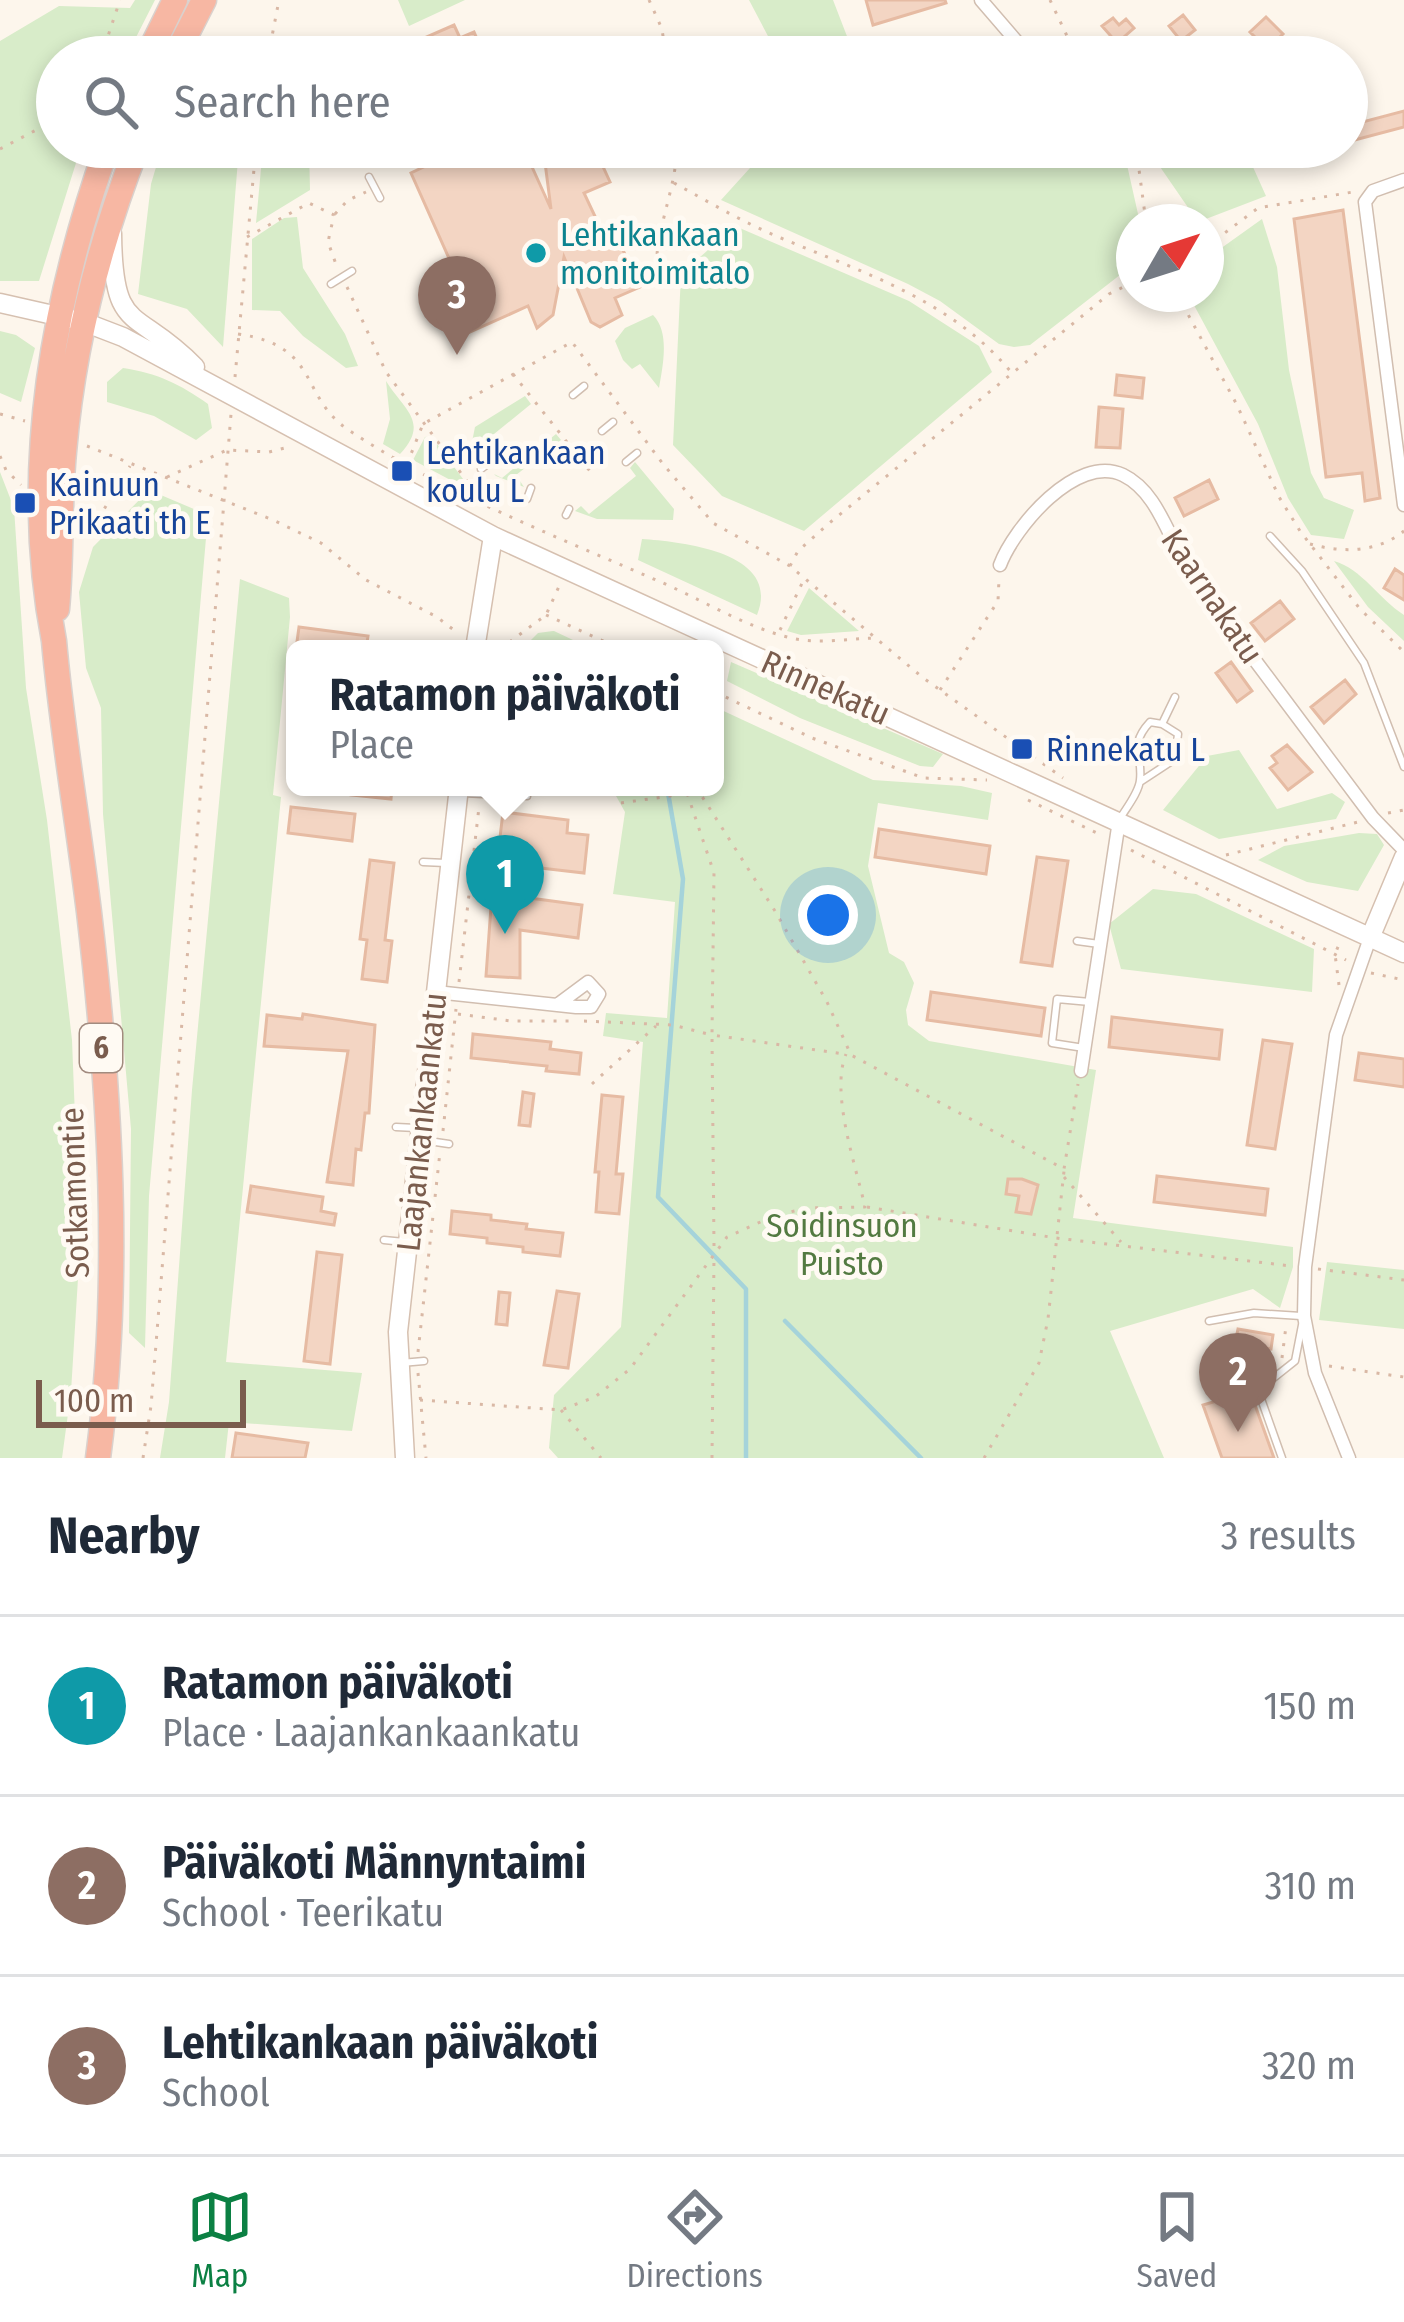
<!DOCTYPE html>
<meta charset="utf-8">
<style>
:root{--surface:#fff;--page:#f2f2f3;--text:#1f2937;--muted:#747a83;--line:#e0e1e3;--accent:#0b8043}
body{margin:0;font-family:"Fira Sans Condensed",sans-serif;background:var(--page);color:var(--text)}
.compass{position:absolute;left:1116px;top:204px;width:108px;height:108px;border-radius:50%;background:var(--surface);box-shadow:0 6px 18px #0003;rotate:51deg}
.scale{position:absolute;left:36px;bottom:30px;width:210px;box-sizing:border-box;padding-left:12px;border:6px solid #7a5c4d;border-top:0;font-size:33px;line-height:42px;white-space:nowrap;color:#7a5c4d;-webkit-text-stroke:9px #fffaf3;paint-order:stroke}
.you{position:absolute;left:828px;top:915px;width:42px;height:42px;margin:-30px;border:9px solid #fff;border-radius:50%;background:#1a73e8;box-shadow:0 0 0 18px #1a73e833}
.badge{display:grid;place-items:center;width:78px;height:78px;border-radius:50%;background:var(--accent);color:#fff;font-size:39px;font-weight:700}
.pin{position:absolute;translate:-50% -99px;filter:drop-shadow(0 3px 6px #0008)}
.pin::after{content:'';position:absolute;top:63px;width:42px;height:36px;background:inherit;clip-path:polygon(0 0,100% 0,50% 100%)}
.popup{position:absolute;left:286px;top:640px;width:438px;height:156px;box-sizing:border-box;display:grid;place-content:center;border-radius:18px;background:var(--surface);filter:drop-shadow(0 3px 9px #0005);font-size:39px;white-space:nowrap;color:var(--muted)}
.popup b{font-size:45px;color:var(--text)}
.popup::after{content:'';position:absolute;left:50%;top:100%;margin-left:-24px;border:24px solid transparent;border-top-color:var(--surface)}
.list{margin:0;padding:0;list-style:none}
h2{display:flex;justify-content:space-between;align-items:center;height:156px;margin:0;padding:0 48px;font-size:51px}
h2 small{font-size:39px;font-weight:400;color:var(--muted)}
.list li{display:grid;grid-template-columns:78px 1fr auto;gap:36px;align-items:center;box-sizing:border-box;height:180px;padding:0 48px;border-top:3px solid var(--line)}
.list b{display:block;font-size:45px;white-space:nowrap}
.list p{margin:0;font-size:39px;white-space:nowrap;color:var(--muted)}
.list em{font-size:39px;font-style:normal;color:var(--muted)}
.icon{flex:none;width:66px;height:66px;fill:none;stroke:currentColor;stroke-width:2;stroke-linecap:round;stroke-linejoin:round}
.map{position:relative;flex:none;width:1404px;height:1458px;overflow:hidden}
.search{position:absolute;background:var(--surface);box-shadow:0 6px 18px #0003;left:36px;right:36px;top:36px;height:132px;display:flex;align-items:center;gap:30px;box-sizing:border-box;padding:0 42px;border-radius:66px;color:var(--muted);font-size:45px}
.sheet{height:696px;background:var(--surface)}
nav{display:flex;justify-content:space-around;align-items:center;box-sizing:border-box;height:168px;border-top:3px solid var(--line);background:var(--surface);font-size:33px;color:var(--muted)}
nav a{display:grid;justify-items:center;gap:6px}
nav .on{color:var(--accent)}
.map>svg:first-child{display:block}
.green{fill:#d8ecc9}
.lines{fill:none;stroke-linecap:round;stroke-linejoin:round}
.stream{stroke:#a5d3da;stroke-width:4.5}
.building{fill:#f3d5c3;stroke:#e6bba3;stroke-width:3}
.lane-casing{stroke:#d1beb0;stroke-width:9}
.street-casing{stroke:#d1beb0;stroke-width:15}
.secondary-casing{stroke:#d6c0b0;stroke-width:21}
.highway-casing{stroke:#dad1cd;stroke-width:27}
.path{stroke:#d9b8a5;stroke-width:3;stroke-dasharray:3 9;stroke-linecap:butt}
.lane{stroke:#fff;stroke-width:6}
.street{stroke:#fff;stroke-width:12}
.secondary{stroke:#fff;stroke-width:18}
.highway{stroke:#f7b7a3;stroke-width:24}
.culture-dot{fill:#0f9aa8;stroke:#fffaf3;stroke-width:4.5}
.transit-dot{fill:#1a4fb4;stroke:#fffaf3;stroke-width:4.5}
.labels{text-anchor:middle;stroke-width:10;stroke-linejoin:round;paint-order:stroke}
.shield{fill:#fffaf3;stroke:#a28b7f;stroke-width:3}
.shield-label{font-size:30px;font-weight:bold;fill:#7a5c4d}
.culture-label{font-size:33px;fill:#0d838f;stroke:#fffaf3;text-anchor:start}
.transit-label{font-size:33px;fill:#164399;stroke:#fffaf3;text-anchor:start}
.street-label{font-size:33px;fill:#7a5c4d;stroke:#fffaf3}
.park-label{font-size:33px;fill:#537a41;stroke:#fffaf3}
</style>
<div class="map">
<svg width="1404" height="1458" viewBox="0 0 1404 1458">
<rect width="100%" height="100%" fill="#fdf6ec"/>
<path class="green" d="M 135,0 L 155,0 L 126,57 L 57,57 L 57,147 L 81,147 L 39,281 L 0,281 L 0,41 L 59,6 L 130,8 Z
M 398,0 L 465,0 L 409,26 Z
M 749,0 L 833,0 L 855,57 L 779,57 Z
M 162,147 L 239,147 L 223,347 L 187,309 L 138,294 L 151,184 Z
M 263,147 L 309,147 L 310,190 L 256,223 Z
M 769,147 L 890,147 L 893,154 L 918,147 L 1123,147 L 1138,214 L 1138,222 L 1134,222 L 1134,264 L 1030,345 L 1014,347 L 999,344 L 940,301 L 908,284 L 721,200 Z
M 1172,147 L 1244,147 L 1266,196 L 1198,222 L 1156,161 Z
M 297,217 L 303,268 L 345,334 L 358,366 L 346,368 L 303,336 L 280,311 L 252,310 L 252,239 L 284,218 Z
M 1262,219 L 1277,267 L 1289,370 L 1311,473 L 1324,498 L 1354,510 L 1344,539 L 1311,535 L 1288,498 L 1258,424 L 1188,294 L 1206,294 L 1206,259 Z
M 735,226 L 909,301 L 979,346 L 992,372 L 804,531 L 722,496 L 673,445 L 681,274 Z
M 653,315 C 670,332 663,365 659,388 L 640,364 L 632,369 L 623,360 L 615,341 L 625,328 Z
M 0,331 L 16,335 L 35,348 L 21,402 L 0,393 Z
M 123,368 C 157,373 180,384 208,404 L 212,428 L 196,440 L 154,416 L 107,402 L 107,382 Z
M 386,381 C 404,410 430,422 400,454 L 383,444 L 390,419 Z
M 525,396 L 531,404 L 478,447 L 483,456 L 480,456 L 472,442 L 475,427 Z
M 556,434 L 561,440 L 516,475 L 524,487 L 496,476 L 494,474 L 502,478 Z
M 431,436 L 469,487 L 469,490 L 413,460 L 425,437 Z
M 635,462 L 674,509 L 673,520 L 597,519 L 575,511 L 581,506 L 589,514 L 636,476 L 630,468 Z
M 0,472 L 14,508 L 26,688 L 47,820 L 72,1040 L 80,1246 L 71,1392 L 62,1458 L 0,1458 Z
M 149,490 L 208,515 L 149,1196 L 145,1348 L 129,1333 L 131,1129 L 103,814 L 101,708 L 86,668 L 79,592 L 93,547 Z
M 642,539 C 685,542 782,553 757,615 L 638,560 Z
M 1334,561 C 1362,569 1379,599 1404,615 L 1404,641 L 1368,607 Z
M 240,579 L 289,598 L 290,617 L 273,795 L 281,797 L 226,1362 L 362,1373 L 352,1431 L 229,1422 L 225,1458 L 160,1458 L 169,1402 L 192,1090 Z
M 809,588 L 859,631 L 801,635 L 787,631 Z
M 553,631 L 554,631 L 592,649 L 522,649 L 538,633 Z
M 731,662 L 943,754 L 933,767 L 920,766 L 800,718 L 727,681 Z
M 715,707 L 873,780 L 961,786 L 992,793 L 988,820 L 878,803 L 868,866 L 889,953 L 904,962 L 914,983 L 906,1010 L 908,1025 L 929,1041 L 1096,1070 L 1073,1218 L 1293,1247 L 1293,1267 L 1280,1308 L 1253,1289 L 1110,1331 L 1164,1458 L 558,1458 L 549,1448 L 554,1395 L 621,1327 L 643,1042 L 603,1036 L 606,1013 L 667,1018 L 675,902 L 613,894 L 625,812 L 611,787 L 715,787 Z
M 1239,750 L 1277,809 L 1332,793 L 1345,802 L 1336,819 L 1219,839 L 1163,810 L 1207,756 Z
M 1359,833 L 1377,834 L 1384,845 L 1358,891 L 1307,882 L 1258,860 L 1284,846 Z
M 1153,889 L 1196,894 L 1314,949 L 1312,992 L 1121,969 L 1109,924 Z
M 1327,1262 L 1404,1270 L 1404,1329 L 1319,1320 Z"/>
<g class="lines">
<path class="stream" d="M 667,787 L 683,879 L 658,1197 L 746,1289 L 746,1458
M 785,1321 L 921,1458"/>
</g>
<path class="building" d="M 866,0 L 945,0 L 946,3 L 873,25 Z
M 1183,15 L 1195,30 L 1181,41 L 1169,26 Z
M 1266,17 L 1283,34 L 1267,49 L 1250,32 Z
M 1113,18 L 1119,25 L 1126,19 L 1134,28 L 1117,43 L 1102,26 Z
M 454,25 L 460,38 L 474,32 L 485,57 L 421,57 L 415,42 Z
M 1347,93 L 1351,93 L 1359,123 L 1404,111 L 1404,127 L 1347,142 Z
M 466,147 L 523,147 L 551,209 L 543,147 L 594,147 L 610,182 L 584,193 L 607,242 L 617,237 L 640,287 L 615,298 L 622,315 L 600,327 L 591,322 L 564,257 L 553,315 L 537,328 L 528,306 L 459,337 L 448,333 L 432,297 L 460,283 L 411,173 Z
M 1343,210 L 1380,498 L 1365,501 L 1362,473 L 1326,477 L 1294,219 Z
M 1117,375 L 1144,378 L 1142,398 L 1115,395 Z
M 1099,407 L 1123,409 L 1120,448 L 1096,447 Z
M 1209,480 L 1218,499 L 1184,516 L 1175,498 Z
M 1395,569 L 1404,575 L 1404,600 L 1384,588 Z
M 1280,601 L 1294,619 L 1265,641 L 1251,623 Z
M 299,627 L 368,636 L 366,649 L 296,649 Z
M 1231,662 L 1252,691 L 1237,702 L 1216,673 Z
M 1345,680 L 1356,694 L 1324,723 L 1311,707 Z
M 1287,745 L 1312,772 L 1288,790 L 1270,768 L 1277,763 L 1272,756 Z
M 352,787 L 392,787 L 391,799 L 351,795 Z
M 291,807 L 355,814 L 352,841 L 288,833 Z
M 503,812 L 568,820 L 567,833 L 588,835 L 584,873 L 497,863 Z
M 879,829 L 990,846 L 986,874 L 875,857 Z
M 1037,857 L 1068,861 L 1052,966 L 1021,962 Z
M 370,860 L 394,863 L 385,940 L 392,941 L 387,982 L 362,979 L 367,940 L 360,939 Z
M 492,893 L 582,905 L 578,938 L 520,930 L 520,978 L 486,976 Z
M 931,992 L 1045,1008 L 1041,1036 L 927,1020 Z
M 303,1014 L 375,1025 L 369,1113 L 365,1113 L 361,1150 L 356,1149 L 353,1185 L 327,1182 L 348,1051 L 264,1046 L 267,1015 L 302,1019 Z
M 1112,1017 L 1222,1030 L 1219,1059 L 1109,1047 Z
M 473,1034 L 551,1042 L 550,1049 L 581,1053 L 579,1074 L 546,1071 L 547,1066 L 471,1058 Z
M 1263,1040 L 1292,1044 L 1275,1149 L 1247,1145 Z
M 1359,1053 L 1404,1059 L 1404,1087 L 1355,1080 Z
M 523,1092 L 534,1094 L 530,1126 L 519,1125 Z
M 602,1095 L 623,1097 L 616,1174 L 623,1174 L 619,1214 L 596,1212 L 599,1172 L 595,1172 Z
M 1157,1176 L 1268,1189 L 1265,1215 L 1154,1202 Z
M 1008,1179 L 1022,1179 L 1038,1185 L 1031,1214 L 1016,1212 L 1019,1196 L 1006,1194 Z
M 251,1186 L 323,1197 L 321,1211 L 336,1214 L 334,1225 L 247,1212 Z
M 452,1211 L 491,1215 L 491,1220 L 527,1224 L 526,1229 L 563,1233 L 560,1256 L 523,1252 L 523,1247 L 487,1243 L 487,1238 L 450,1234 Z
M 317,1252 L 342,1255 L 330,1364 L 304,1361 Z
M 557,1291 L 579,1294 L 568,1368 L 544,1365 Z
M 499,1292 L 510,1293 L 507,1325 L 496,1324 Z
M 1238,1329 L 1273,1335 L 1271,1349 L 1235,1343 Z
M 1250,1391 L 1274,1458 L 1222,1458 L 1203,1405 Z
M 236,1433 L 308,1443 L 305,1458 L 232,1458 Z"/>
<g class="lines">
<g class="lane-casing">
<path id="lane" d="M 431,147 L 432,149
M 398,155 L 401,162
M 369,177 L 380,198
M 331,284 L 352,271
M 573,395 L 584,386
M 602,431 L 613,422
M 626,462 L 637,453
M 481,469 L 489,463
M 527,499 L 531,488
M 566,515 L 569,509
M 1270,536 L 1302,571 L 1364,663 L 1404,767
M 1140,782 L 1175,759 L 1178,734 L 1162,724
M 462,793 L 527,796 L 528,787
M 1121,817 C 1127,807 1139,792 1140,780 C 1143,754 1128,746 1150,722 L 1162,724 L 1175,697
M 423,862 L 446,863
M 1077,941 L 1099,944
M 1084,1048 L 1052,1043 L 1057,999 L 1090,1002
M 396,1127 L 416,1128
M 422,1140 L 449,1144
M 384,1240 L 404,1242
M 1209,1321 L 1254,1313 L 1301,1316
M 401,1363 L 424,1361
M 1282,1458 L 1260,1396 L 1266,1384 L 1295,1361 L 1302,1325"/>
</g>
<g class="street-casing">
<path id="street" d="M 981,0 L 1030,57
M 1404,180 L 1373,191 L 1365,202 L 1404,505
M 1000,565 C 1014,528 1076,453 1123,475 C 1154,490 1166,529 1181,556 C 1201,591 1227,622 1251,655 C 1292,709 1332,764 1373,818 L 1404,850
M 436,992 L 576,1007 L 591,1007 L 599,994 L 588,982 L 557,1005
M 1081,1071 L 1119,821
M 1349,1458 L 1315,1373 L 1304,1316 L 1305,1267 L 1336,1035 L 1370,938"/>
</g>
<g class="secondary-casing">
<path id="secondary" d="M 112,233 C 113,337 136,306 195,367
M 0,303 L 84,322 L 123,337 L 493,536 L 1404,953
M 475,649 L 493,536
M 1370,938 L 1404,857
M 405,1458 L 398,1332 L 459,787"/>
</g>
<g class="highway-casing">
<path id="highway" d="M 147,57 L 175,0
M 175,57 L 204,0
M 57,609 C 62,556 59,504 64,452 C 73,347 99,244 137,147
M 98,1458 C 122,1279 110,1091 89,912 C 78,822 62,732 54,641 C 22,475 51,305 107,147"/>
</g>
<path class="path" d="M 649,0 L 662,29 L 666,57
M 1050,0 L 1077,57
M 101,57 L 120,0
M 268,57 L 279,0
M 1136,147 L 1146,222
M 0,149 L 57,119
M 674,183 C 709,202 744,223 781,238 C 864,273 951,300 1011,372
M 335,214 L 348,200 L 366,192
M 247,237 L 309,203 L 334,215 L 328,242 L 337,267
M 1206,247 L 1258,208 L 1353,192
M 657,254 C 661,217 676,184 677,147
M 347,287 L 386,372 L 478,496
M 1177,294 L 1237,405 L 1279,497 L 1300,531 L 1360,609 L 1404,652
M 238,334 C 322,346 298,397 350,431 C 444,493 553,535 656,580 C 699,598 745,627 791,638 C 817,644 847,639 874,638
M 513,374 L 593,475
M 235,377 L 256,147
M 0,414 L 25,421
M 87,446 L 273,520 L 321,543 L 366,580 L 437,617 L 459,634
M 0,456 L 6,470 L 21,485
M 407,464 L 423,424 L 572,342 L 663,464 L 713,523 L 790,566 L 922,677 L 1063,778
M 167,477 L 227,450 L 269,452 L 289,447
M 80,533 L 94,526 L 130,466
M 1310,544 C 1342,553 1377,553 1404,531
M 790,566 L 798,551 L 827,525 L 1109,294 L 1134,282
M 546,615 L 621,649
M 780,630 L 804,579
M 500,649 L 546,615 L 561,582
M 940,690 L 998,601 L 999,579
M 715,692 L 812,738 L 924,778 L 987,780
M 696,787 L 775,911 L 827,1002 L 851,1055 L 1064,1169 L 1078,1084
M 1028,800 L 1101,835
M 621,803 L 684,794
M 1388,813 L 1404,810
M 1131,850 L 1346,960
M 1226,855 L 1362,821
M 1371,973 L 1404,980
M 459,982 L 479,807
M 1339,985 L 1335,954 L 1340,942
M 458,1014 L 511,1021 L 574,1021
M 584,1021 L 673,1025 L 712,1035 L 714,873 L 685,787
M 592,1084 L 656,1026
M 443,1131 L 456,1009
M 1064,1177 L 1121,1242
M 867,1207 L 1056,1238 L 1291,1266
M 714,1246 L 712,1035 L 844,1054
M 1318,1269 L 1404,1280
M 418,1352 L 440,1152
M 1282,1358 L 1286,1326
M 1329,1366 L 1404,1377
M 418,1373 L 426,1458
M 420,1400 L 561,1410 L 595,1397 L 630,1369 L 727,1237 L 776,1215 L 808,1208 L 865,1207 C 856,1166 830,1093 846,1054
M 561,1410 L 601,1458
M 143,1458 L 151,1406 L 231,414
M 712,1458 L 714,1256
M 984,1458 L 1039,1363 L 1048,1319 L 1064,1171"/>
<use href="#lane" class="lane"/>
<use href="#street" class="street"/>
<use href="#secondary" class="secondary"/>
<use href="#highway" class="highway"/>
</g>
<circle class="culture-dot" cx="536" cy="253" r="12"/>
<g class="transit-dot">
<rect x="390" y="459" width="24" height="24" rx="6"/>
<rect x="13" y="491" width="24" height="24" rx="6"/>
<rect x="1010" y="737" width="24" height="24" rx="6"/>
</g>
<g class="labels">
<rect class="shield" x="80" y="1024" width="42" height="48" rx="9"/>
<g class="shield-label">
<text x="101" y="1058">6</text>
</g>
<g class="culture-label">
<text x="560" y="246">Lehtikankaan<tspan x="560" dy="38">monitoimitalo</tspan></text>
</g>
<g class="transit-label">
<text x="426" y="464">Lehtikankaan<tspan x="426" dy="38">koulu L</tspan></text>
<text x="49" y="496">Kainuun<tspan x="49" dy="38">Prikaati th E</tspan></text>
<text x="1046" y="761">Rinnekatu L</text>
</g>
<g class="street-label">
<text transform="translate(1213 596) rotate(56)" y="12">Kaarnakatu</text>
<text transform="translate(826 687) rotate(24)" y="12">Rinnekatu</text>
<text transform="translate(421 1122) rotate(-84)" y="12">Laajankankaankatu</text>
<text transform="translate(74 1193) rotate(-92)" y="12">Sotkamontie</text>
</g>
<g class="park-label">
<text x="842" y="1237">Soidinsuon<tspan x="842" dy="38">Puisto</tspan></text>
</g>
</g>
</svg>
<svg class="compass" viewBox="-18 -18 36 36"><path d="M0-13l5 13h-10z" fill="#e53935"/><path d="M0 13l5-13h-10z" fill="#747a83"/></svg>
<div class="scale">100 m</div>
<div class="you"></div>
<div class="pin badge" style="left:505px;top:934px;background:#0f9aa8">1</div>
<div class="popup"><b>Ratamon päiväkoti</b>Place</div>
<div class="pin badge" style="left:1238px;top:1432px;background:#8d6e63">2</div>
<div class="pin badge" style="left:457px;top:355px;background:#8d6e63">3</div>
<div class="search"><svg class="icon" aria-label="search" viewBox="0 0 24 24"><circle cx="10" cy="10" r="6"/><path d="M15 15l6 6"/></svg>Search here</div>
</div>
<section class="sheet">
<h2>Nearby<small>3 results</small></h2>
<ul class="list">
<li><span class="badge" style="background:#0f9aa8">1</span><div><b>Ratamon päiväkoti</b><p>Place · Laajankankaankatu</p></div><em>150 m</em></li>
<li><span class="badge" style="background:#8d6e63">2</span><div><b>Päiväkoti Männyntaimi</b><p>School · Teerikatu</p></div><em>310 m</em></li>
<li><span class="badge" style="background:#8d6e63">3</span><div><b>Lehtikankaan päiväkoti</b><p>School</p></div><em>320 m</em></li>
</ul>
</section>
<nav>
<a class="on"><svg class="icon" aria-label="map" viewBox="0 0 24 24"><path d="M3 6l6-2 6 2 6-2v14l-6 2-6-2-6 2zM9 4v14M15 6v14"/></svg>Map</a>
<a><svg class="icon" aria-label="directions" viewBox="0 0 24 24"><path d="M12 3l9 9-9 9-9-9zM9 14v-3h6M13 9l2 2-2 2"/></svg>Directions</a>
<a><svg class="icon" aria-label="saved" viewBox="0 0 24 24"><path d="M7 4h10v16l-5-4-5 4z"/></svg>Saved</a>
</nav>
